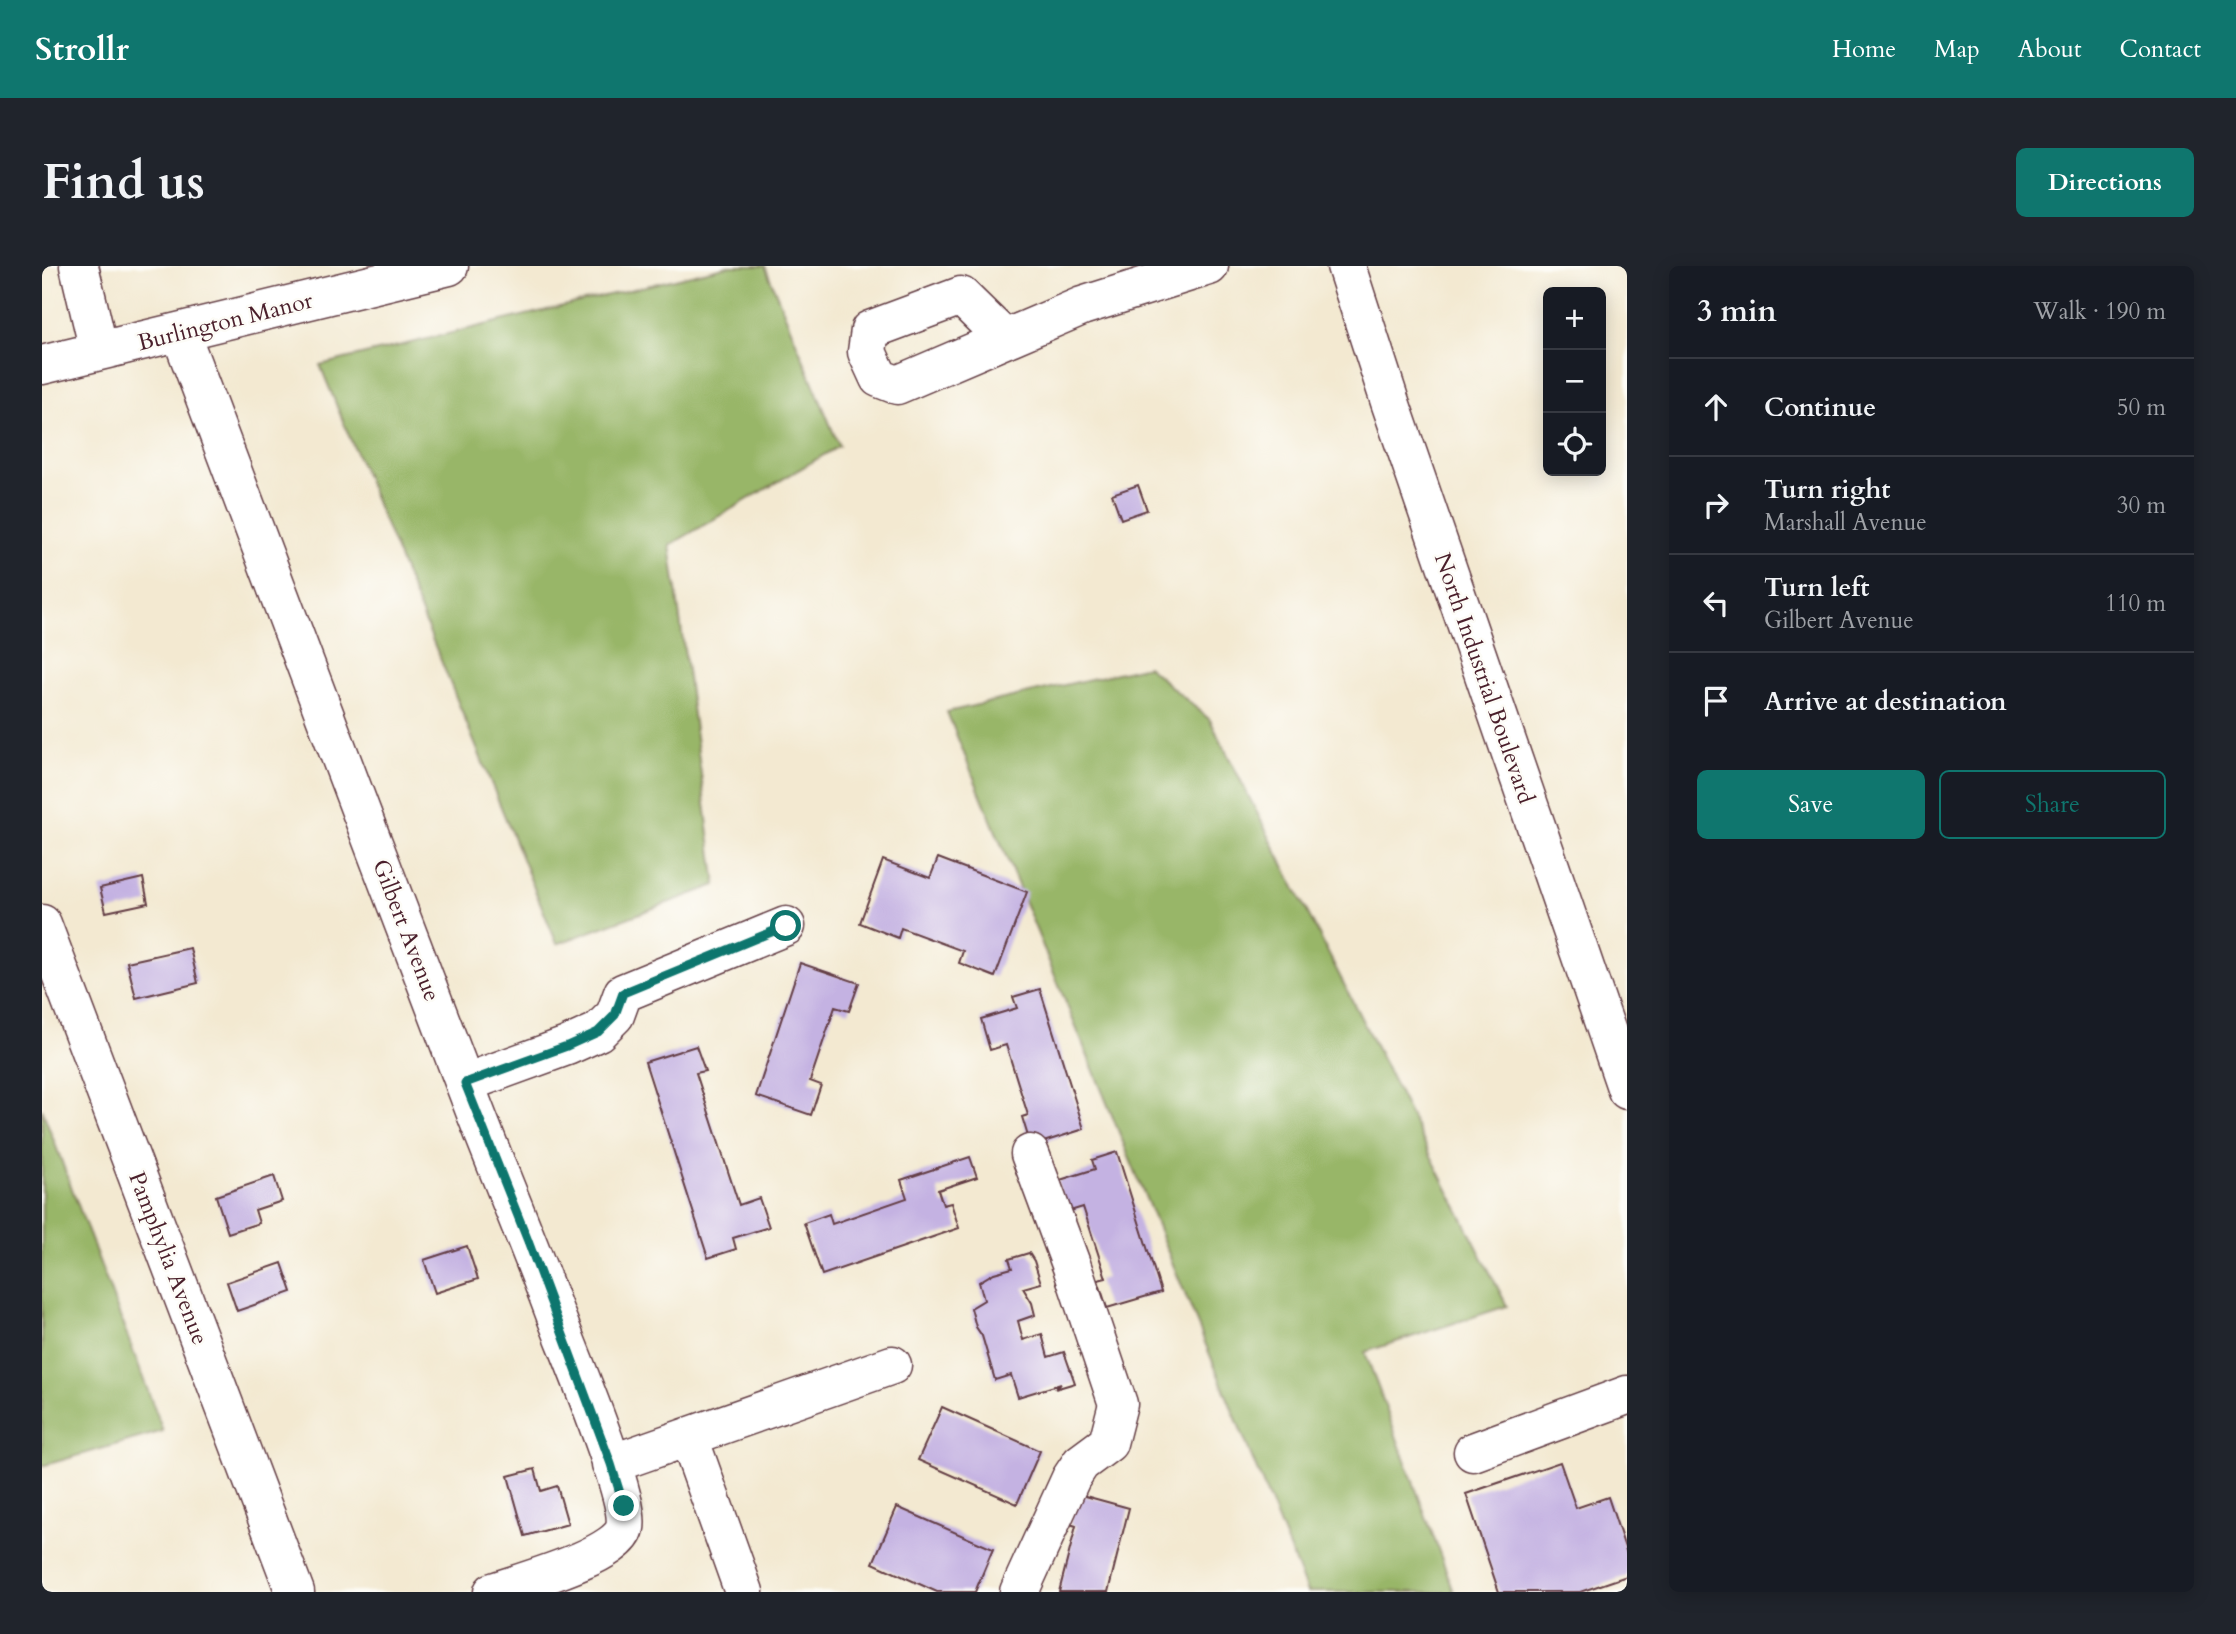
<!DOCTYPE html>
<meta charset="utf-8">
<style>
:root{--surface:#171b24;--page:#20242c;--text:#f1f3f6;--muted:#9ea1a6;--line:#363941;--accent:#0f766e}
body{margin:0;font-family:Cardo,serif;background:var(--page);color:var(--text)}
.controls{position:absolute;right:21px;top:21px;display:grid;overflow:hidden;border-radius:10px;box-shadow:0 4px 18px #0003}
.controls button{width:63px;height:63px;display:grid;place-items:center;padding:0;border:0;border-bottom:2px solid var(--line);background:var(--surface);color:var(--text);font:35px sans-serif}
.stop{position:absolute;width:21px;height:21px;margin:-16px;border:5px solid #0f766e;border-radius:50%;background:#fff}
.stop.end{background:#0f766e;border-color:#fff;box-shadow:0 2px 7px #0008}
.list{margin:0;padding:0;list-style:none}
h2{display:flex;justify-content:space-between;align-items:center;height:91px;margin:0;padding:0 28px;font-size:30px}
h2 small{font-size:23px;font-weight:400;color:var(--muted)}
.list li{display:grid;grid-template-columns:46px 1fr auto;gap:21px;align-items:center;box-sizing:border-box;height:98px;padding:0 28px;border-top:2px solid var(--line)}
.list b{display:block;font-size:26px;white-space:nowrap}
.list p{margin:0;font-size:23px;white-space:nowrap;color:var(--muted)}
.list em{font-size:23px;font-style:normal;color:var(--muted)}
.actions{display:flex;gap:14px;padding:21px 28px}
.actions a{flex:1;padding:16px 0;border:2px solid var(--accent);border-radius:10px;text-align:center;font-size:24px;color:var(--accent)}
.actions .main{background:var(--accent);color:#fff}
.icon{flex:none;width:38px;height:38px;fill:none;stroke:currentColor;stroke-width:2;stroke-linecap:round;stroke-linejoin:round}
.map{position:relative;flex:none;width:1585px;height:1326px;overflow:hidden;border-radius:10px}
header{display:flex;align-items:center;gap:42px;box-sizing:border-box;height:98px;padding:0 35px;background:var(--accent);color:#fff}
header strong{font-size:33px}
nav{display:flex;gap:38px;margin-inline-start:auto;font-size:24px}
.intro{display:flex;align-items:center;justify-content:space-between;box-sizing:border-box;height:168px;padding:0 42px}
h1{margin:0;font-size:49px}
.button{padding:18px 32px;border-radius:10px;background:var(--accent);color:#fff;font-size:24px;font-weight:700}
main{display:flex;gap:42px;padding:0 42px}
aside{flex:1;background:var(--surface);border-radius:10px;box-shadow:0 4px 18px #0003}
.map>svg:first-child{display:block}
.forest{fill:#98b668;stroke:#716a4a;stroke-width:2}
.building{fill:#c4b2e2}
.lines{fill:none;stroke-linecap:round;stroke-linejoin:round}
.minor-casing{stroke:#633d44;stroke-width:41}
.minor{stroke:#fff;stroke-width:38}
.route{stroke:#0f766e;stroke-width:9}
.labels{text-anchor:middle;stroke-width:5;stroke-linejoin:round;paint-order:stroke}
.street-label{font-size:23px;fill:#4a1f2b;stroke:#fdfcf7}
</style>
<header>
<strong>Strollr</strong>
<nav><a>Home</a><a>Map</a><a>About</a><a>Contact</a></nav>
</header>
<div class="intro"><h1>Find us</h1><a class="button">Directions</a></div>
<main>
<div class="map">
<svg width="1585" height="1326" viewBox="0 0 1585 1326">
<rect width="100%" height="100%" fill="#fdfcf7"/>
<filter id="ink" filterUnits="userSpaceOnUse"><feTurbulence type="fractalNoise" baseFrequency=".0143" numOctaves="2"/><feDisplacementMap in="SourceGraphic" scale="14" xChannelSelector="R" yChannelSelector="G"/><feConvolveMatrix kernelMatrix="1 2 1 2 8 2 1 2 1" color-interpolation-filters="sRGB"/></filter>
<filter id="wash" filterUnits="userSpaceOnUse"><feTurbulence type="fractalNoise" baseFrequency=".00686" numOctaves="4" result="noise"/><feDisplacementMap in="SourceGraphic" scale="28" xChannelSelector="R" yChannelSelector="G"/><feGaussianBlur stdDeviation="1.57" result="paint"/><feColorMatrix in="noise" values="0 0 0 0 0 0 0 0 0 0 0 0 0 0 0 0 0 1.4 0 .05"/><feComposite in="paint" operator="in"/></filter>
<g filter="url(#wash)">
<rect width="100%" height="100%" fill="#f3e9d1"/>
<path class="forest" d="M 686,0 L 723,0 L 797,180 L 628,279 L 674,619 L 515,678 L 278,99 Z
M 1105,400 L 1168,454 L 1465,1040 L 1323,1086 L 1412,1326 L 1265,1326 L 905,446 Z
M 0,843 L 121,1165 L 0,1200 Z"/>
<g id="blocks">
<path class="building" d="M 1096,219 L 1105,244 L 1079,253 L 1070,228 Z
M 896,592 L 985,626 L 953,711 L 917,697 L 921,685 L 859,662 L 856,672 L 818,657 L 841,594 L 888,612 Z
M 101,612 L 106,637 L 64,646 L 58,622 Z
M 148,682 L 156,717 L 94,732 L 85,696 Z
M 758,697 L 817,717 L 807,745 L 793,741 L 768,815 L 779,819 L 769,849 L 714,830 Z
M 998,723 L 1042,863 L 989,880 L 980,851 L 986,849 L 964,779 L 948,784 L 939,753 L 975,742 L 971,731 Z
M 654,780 L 663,805 L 654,807 L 697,939 L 717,932 L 727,961 L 691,972 L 694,983 L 666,992 L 603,796 Z
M 1075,886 L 1119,1026 L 1065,1042 L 1056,1014 L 1064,1012 L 1041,941 L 1025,946 L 1015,915 L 1053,903 L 1050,894 Z
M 928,891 L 935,911 L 896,924 L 901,939 L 909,937 L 917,962 L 780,1009 L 762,957 L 787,948 L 790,958 L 865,932 L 859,914 Z
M 232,910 L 240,935 L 213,944 L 217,957 L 186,967 L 174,930 Z
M 425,980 L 436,1013 L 393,1027 L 382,994 Z
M 987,987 L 992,995 L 999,1017 L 981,1022 L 990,1037 L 993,1049 L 976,1055 L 981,1074 L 1000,1068 L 1006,1091 L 1022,1086 L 1033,1117 L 1013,1123 L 1019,1118 L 976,1131 L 969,1109 L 953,1114 L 940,1070 L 934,1061 L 929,1042 L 942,1034 L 937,1016 L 952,1007 L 970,1002 L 967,993 Z
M 240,997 L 250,1026 L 195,1045 L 185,1016 Z
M 900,1141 L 998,1185 L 975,1238 L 876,1194 Z
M 1518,1196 L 1534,1242 L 1566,1231 L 1585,1288 L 1585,1310 L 1538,1326 L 1457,1326 L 1424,1228 Z
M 493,1203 L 499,1225 L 515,1220 L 526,1258 L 483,1270 L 466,1210 Z
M 1036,1228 L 1087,1242 L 1066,1326 L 1017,1326 L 1034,1260 L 1028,1258 Z
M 855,1241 L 951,1283 L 933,1326 L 895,1326 L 831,1297 Z"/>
</g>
</g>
<g filter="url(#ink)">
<use href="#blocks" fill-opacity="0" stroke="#633d44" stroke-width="2"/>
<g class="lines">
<g class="minor-casing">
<path id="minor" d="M 37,0 L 57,85
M 1304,0 L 1348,136 L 1585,824
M 138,66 C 237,325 333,586 433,845 C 459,912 487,978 512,1045 C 526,1083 590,1232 583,1262 C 576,1290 479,1316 451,1326
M 963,73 L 919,30 L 828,64 L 825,86 L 837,112 L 855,119 L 1040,40 L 1167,0
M 0,99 L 407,0
M 0,658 L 253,1326
M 423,817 L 525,780 L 556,766 L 573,749 L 581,727 L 744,660
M 647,1172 L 702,1326
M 1431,1186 L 1585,1129
M 569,1198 L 850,1099
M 977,1326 L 1029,1212 L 1039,1197 L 1066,1177 L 1076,1138 L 1030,1001 L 988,888"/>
</g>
<use href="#minor" class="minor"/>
</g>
</g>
<g class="lines" filter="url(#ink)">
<path class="route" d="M 582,1240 L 569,1198 L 486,975 L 423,817 L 525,780 L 556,766 L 573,749 L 581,727 L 744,660"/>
</g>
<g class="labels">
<g class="street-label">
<text transform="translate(183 55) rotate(-14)" y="8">Burlington Manor</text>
<text transform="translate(1443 412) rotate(71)" y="8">North Industrial Boulevard</text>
<text transform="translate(365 664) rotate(69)" y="8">Gilbert Avenue</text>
<text transform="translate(127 992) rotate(69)" y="8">Pamphylia Avenue</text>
</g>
</g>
</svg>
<div class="controls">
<button>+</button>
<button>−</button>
<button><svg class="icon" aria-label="locate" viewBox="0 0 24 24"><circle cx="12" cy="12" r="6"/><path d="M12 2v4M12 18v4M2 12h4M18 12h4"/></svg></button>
</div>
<div class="stop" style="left:744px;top:660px"></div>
<div class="stop end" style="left:582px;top:1240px"></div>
</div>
<aside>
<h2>3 min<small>Walk · 190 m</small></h2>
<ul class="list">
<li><svg class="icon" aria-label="ahead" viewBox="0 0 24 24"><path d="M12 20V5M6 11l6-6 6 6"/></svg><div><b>Continue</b></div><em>50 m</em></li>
<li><svg class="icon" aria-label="right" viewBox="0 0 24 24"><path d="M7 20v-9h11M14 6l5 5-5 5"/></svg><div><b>Turn right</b><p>Marshall Avenue</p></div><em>30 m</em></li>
<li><svg class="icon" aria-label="left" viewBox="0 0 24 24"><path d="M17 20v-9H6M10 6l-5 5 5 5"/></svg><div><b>Turn left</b><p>Gilbert Avenue</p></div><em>110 m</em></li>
<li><svg class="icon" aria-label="arrive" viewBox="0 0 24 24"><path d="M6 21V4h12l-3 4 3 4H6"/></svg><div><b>Arrive at destination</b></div></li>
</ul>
<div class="actions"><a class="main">Save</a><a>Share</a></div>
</aside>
</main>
